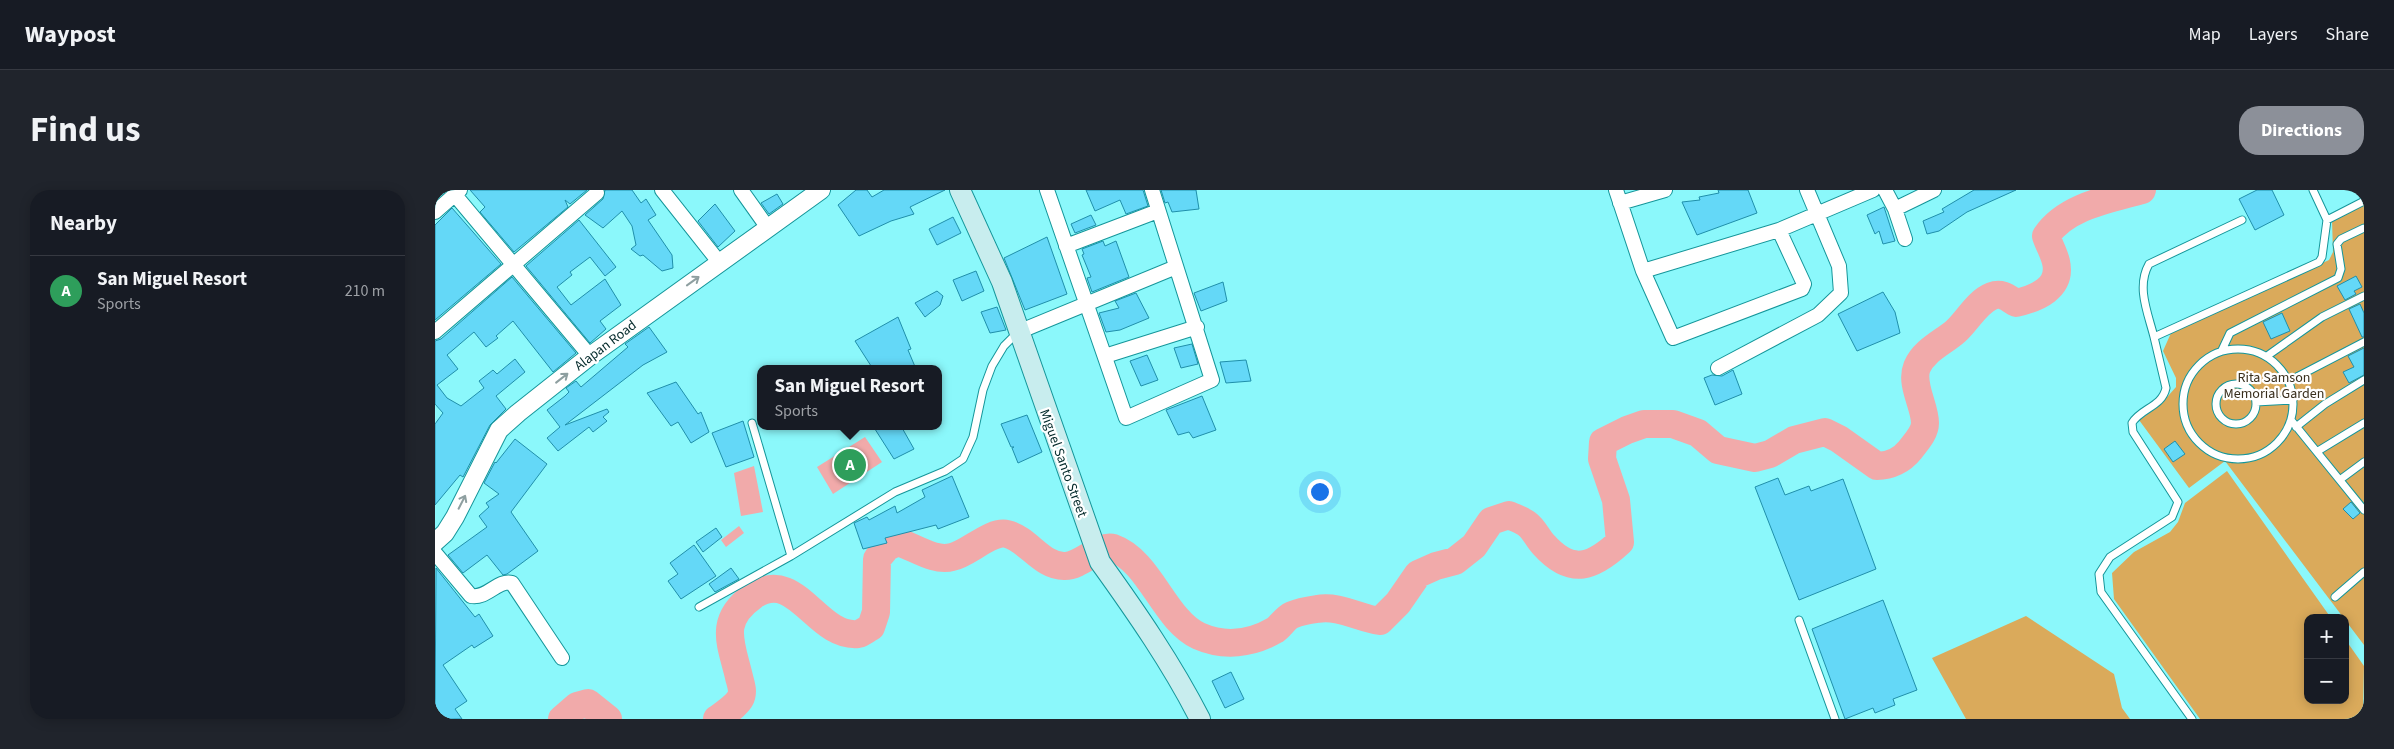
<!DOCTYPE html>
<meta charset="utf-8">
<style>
:root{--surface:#171b24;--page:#20242c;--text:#f1f3f6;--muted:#9ea1a6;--line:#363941;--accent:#8c9099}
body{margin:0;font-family:"Source Sans 3",sans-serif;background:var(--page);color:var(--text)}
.controls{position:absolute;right:15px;bottom:15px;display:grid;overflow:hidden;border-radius:10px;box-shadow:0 2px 12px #0003}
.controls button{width:45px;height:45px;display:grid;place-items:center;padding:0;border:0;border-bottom:1px solid var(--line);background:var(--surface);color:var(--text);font:25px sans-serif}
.you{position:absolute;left:884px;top:301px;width:18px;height:18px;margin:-12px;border:4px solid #fff;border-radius:50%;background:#1a73e8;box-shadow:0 0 0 8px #1a73e833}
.badge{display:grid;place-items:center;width:32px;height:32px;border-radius:50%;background:var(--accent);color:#fff;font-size:16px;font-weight:700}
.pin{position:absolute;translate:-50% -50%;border:2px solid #fff;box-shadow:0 1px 5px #0006}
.popup{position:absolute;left:322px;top:175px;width:185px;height:65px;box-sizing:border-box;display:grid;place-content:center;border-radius:10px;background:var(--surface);filter:drop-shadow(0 1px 4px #0005);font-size:16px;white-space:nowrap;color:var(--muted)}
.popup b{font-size:19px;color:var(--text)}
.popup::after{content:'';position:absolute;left:50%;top:100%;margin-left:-10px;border:10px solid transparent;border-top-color:var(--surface)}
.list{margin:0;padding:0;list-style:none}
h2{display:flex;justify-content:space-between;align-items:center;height:65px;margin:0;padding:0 20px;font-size:21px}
h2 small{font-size:16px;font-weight:400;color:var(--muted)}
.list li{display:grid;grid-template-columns:32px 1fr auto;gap:15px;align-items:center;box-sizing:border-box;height:70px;padding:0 20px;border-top:1px solid var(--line)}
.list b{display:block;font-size:19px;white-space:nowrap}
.list p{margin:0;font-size:16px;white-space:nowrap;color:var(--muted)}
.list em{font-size:16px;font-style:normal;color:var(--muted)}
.map{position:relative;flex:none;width:1929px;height:529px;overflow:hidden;border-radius:20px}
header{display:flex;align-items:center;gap:30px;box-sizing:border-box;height:70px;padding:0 25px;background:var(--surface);border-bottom:1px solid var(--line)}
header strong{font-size:24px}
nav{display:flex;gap:28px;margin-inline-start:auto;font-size:18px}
.intro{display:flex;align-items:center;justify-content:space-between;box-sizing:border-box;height:120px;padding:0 30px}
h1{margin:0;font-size:35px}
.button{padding:12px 22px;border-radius:20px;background:var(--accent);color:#fff;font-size:18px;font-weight:700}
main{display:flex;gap:30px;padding:0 30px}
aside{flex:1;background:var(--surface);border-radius:20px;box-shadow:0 2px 12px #0003}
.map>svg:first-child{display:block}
.green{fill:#daaa5b}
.water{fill:#f1aaaa}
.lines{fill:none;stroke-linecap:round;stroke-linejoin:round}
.river{stroke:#f1aaaa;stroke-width:28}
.building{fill:#64d8f7;stroke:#208faa}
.service-casing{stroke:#15969a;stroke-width:9}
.minor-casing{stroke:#15969a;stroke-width:16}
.tertiary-casing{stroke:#15969a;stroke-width:20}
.secondary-casing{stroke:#15969a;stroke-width:22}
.service{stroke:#fff;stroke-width:7}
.minor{stroke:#fff;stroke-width:14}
.tertiary{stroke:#fff;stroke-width:18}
.secondary{stroke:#c8edee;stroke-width:20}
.oneway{stroke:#8e9fa0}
.labels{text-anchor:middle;stroke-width:4.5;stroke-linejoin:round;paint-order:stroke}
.street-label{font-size:14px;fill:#042a2b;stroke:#fff}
.park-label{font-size:14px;fill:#392e1c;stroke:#fff}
</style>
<header>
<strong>Waypost</strong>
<nav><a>Map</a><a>Layers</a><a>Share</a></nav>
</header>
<div class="intro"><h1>Find us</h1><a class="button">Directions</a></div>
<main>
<aside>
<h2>Nearby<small></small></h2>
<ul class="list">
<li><span class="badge" style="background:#2e9e5b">A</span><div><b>San Miguel Resort</b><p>Sports</p></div><em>210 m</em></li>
</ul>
</aside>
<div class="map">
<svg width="1929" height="529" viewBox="0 0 1929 529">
<rect width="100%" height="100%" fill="#8bf8fb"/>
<path class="green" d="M 1929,13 L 1929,455 L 1790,271 L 1754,298 L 1704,230 L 1726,214 L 1741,197 L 1741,188 L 1728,161 L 1736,143 L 1894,70 L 1898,62 L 1897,30 Z
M 1792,281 L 1896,428 L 1873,428 L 1873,510 L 1910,510 L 1910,449 L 1929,476 L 1928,524 L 1918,529 L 1765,529 L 1679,409 L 1677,383 L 1699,362 L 1735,342 L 1743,332 L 1750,313 Z
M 1591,426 L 1679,484 L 1687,518 L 1695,529 L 1531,529 L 1497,468 Z"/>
<path class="water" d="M 430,247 L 447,272 L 398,304 L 382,277 Z
M 319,276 L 328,322 L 306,326 L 299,283 Z
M 304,336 L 309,343 L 291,357 L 286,350 Z"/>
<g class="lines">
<path class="river" d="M 127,529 L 142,516 L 153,513 L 173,529
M 282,529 C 289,524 300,517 305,509 C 309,502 306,495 304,487 C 296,453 283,431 318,406 C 361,376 381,448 423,444 C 427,443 432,439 436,437 L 441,422 L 442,369 L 452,357 L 463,352 C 480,357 499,372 517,367 C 533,364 556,340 572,344 C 593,349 607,377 630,376 C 646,376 665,354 678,358 C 715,371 729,430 764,446 C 789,457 816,454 840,440 C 846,436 850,428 857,425 C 864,422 875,420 882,419 C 904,415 924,428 945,431 L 963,413 L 983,384 L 1001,376 L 1020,371 L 1039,356 L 1056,331 L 1074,325 C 1080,328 1087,330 1092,334 C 1099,339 1103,349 1109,355 C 1137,386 1158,377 1185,352 L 1181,310 L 1167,269 L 1168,252 L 1192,240 L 1209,234 L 1238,234 L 1263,243 L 1283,260 L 1320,268 L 1335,264 L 1359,250 L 1390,242 L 1404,249 L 1442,276 C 1455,276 1467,270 1475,260 C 1481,252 1490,243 1490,233 C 1490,216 1475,194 1482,177 C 1489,160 1509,152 1521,141 C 1533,130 1542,112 1557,106 C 1567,102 1573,108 1581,113 C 1602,108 1627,98 1621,72 C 1619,63 1614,55 1611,46 C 1631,16 1675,9 1707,0"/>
</g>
<path class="building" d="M 35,0 L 152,0 L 135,14 L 130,10 L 133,17 L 79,62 L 45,22 L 50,17 Z
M 170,0 L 197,0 L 206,13 L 211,9 L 221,25 L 213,30 L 237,65 L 238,78 L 227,81 L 208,65 L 205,66 L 196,59 L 201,55 L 197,36 L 187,21 L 168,38 L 150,25 L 168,9 Z
M 421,0 L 432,0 L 437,7 L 449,0 L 510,0 L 475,17 L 479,24 L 456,31 L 424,46 L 403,15 Z
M 651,0 L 708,0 L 713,16 L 691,24 L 685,10 L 660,21 Z
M 726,0 L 761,0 L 764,19 L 737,22 L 733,12 L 730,13 Z
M 1283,0 L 1313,0 L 1322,23 L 1262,45 L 1247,12 L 1265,10 L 1264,7 L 1284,3 Z
M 1539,0 L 1581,0 L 1532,22 L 1504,41 L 1492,44 L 1488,31 L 1509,22 L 1507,19 Z
M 1822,0 L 1837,0 L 1849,25 L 1820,40 L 1804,9 Z
M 342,4 L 348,14 L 334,24 L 326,13 Z
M 280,14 L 300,41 L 283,57 L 263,31 Z
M 1449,17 L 1460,51 L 1448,54 L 1444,41 L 1440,44 L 1432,25 Z
M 17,18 L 66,74 L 0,130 L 0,35 Z
M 656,25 L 661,35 L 640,43 L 636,34 Z
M 518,27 L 526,43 L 502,55 L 494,39 Z
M 144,30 L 181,77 L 170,86 L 155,67 L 135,82 L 137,85 L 122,97 L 136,115 L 170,89 L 186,115 L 165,131 L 171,139 L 155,153 L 91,76 Z
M 612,47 L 632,104 L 590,120 L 569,68 Z
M 668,51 L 670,56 L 681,51 L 694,87 L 657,102 L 652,88 L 656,87 L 647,65 L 649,64 L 647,59 Z
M 541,81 L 549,101 L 527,111 L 518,90 Z
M 1921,86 L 1927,97 L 1919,101 L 1921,104 L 1910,110 L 1902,96 Z
M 77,87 L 141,163 L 118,182 L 78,131 L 61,146 L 63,148 L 51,157 L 39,142 L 12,165 L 23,179 L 2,195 L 12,208 L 26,216 L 49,198 L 44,191 L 58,180 L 62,184 L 80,169 L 90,182 L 61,206 L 71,219 L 55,235 L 28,287 L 25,285 L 0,315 L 0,234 L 8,223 L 0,214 L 0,151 L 6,149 Z
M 788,92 L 792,111 L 766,121 L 759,103 Z
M 502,101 L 508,106 L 505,115 L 490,127 L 480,113 Z
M 1448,102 L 1460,122 L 1465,143 L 1422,161 L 1403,124 Z
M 701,103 L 714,128 L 685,140 L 671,142 L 664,123 L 684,118 L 680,111 Z
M 1925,114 L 1929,123 L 1929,147 L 1927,147 L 1914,119 Z
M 562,117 L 571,140 L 555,143 L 546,122 Z
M 1847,123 L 1855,141 L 1836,149 L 1828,132 Z
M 463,127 L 476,159 L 473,160 L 481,179 L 438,179 L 420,151 Z
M 214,137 L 232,162 L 208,175 L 130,235 L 172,219 L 174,222 L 168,227 L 172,231 L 158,242 L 154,237 L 123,261 L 112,248 L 125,237 L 112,220 L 130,206 L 134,202 L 131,198 L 141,191 L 146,197 L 193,157 L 190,154 Z
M 757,154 L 763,174 L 746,178 L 739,158 Z
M 1929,158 L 1929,185 L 1914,193 L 1908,182 L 1919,177 L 1913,166 Z
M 712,165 L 723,190 L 706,196 L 695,171 Z
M 811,170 L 816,191 L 791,193 L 785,172 Z
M 1298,180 L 1307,204 L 1280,215 L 1269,188 L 1277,185 L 1287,186 Z
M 241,192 L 263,224 L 266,222 L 274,242 L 256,253 L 243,232 L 236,236 L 212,203 Z
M 767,206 L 781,240 L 758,248 L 754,242 L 743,245 L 731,220 Z
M 592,225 L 607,262 L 583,273 L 577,258 L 579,257 L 576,257 L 566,234 Z
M 308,231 L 319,267 L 291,277 L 277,243 Z
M 438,236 L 466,236 L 479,259 L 459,269 Z
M 80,249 L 112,274 L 76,322 L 103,361 L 72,384 L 68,385 L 52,365 L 28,383 L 13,365 L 52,337 L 44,326 L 54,317 L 51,313 L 64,304 L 49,293 L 60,272 L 61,273 Z
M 1740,251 L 1750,264 L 1738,272 L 1729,259 Z
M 517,286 L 534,327 L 503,339 L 501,335 L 450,348 L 452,353 L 428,359 L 419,333 L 432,327 L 434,330 L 460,316 L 462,323 L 490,307 L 487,300 Z
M 1343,288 L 1350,305 L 1374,296 L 1376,301 L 1408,289 L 1441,379 L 1364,410 L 1320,297 Z
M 1916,312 L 1925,323 L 1918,329 L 1908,319 Z
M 281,338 L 287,347 L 268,362 L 261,352 Z
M 259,355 L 281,386 L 246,409 L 233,391 L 243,384 L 235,373 Z
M 1,378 L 40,427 L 44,424 L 58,446 L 39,458 L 37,455 L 8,475 L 32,511 L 20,519 L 27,529 L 0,529 Z
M 296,378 L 304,389 L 280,402 L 274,394 Z
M 1448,410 L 1482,500 L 1458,509 L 1460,515 L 1440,523 L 1438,518 L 1410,529 L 1377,439 Z
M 796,482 L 809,509 L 790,518 L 777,491 Z"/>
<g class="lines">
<g class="service-casing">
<path id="service" d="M 1878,0 L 1892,30
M 1719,147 C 1713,123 1701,97 1714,74 L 1807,30
M1748 214a55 55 0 1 1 110 0a55 55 0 1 1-110 0Z
M 1787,160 L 1795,143 L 1903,88 L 1906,79 L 1902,54 L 1906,49 L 1929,38
M 1832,166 L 1887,127 L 1929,106
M 1854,191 L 1929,152
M1781 214a20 20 0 1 1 40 0a20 20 0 1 1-40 0Z
M 1821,212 L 1858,210
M 1856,230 L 1929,320
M 317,233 L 356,366
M 1861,237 L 1890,214 L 1929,190
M 1883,261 L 1929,233
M 1906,289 L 1929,272
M 1900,407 L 1929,382
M 264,417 L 356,366 L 460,302 L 510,281 L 528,269 L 538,247 L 548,200 L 557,176 L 569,156 L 583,142
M 1364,430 L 1400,529
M 1757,529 L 1666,402 L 1664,384 L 1675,367 L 1737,327 L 1743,312 L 1698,242 L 1697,233 C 1706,218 1727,217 1731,198 L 1719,147 L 1884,72 L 1887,67 L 1892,30 L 1929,11"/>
</g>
<g class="minor-casing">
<path id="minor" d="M 227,0 L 284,72
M 306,0 L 333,38
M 612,0 L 691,228 L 777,190 L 717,0
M 1181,0 L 1208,81 L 1238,148 L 1367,99 L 1369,94 L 1344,40
M 1450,0 L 1460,19 L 1470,49
M 20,5 L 155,166
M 1185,13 L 1230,0
M 1460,19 L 1499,0
M 0,22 L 25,0
M 631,56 L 723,21
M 1208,81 L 1344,40 L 1438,0
M 0,142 L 162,3
M 583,142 L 741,77
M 670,166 L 762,137
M 1283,178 L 1383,125 L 1406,103 L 1404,76 L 1372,0
M 0,363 L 36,406 C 52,409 63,389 77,393 L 127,468"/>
</g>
<g class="tertiary-casing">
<path id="tertiary" d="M 0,352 L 10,343 L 20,327 L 64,240 L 83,223 L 155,166 L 386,0"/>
</g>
<g class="secondary-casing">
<path id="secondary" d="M 525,0 L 567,92 L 665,372 C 701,422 737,474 765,529"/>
</g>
<use href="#service" class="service"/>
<use href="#minor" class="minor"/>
<use href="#tertiary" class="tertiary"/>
<use href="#secondary" class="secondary"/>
</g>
<defs><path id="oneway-shaft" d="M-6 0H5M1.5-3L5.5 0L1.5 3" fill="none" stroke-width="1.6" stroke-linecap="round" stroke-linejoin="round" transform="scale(1.25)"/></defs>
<g class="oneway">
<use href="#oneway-shaft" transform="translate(258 91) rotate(-36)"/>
<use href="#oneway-shaft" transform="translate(127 188) rotate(-38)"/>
<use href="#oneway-shaft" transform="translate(27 312) rotate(-63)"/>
</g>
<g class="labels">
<g class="street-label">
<text transform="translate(170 155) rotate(-37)" y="5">Alapan Road</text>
<text transform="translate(629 273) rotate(70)" y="5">Miguel Santo Street</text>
</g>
<g class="park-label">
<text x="1839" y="192">Rita Samson<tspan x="1839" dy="16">Memorial Garden</tspan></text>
</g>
</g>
</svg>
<div class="controls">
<button>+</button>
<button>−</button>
</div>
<div class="you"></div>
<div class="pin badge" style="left:415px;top:275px;background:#2e9e5b">A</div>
<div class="popup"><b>San Miguel Resort</b>Sports</div>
</div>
</main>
